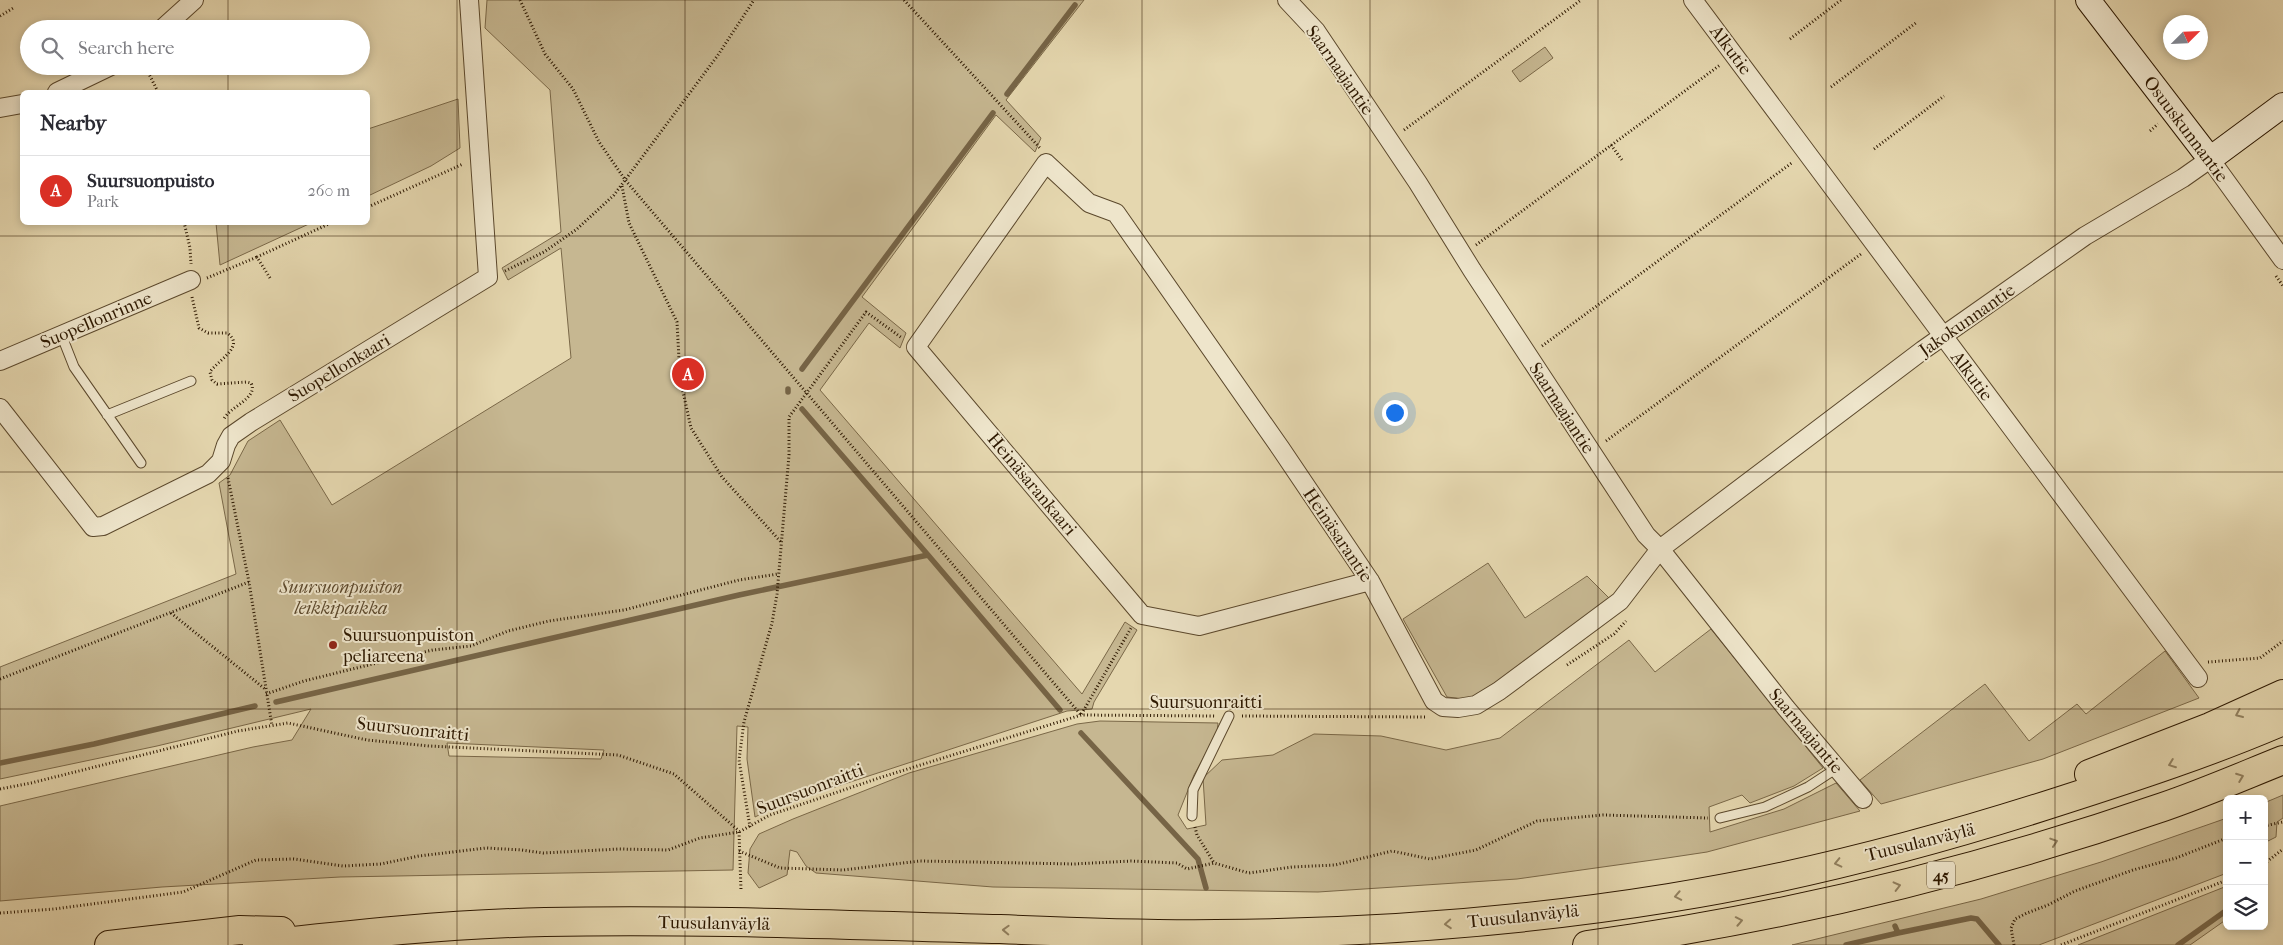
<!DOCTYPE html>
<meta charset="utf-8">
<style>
:root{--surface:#fff;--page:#f2f2f3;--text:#2b2b33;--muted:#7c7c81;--line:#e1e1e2;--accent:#d93025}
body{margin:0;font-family:"IM FELL French Canon",serif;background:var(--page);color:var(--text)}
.controls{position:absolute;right:15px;bottom:15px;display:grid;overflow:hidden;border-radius:8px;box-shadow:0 2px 8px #0003}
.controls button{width:45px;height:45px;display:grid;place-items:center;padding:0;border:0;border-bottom:1px solid var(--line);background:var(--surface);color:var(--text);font:25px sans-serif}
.compass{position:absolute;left:2163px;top:15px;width:45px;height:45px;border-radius:50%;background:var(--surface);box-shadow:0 2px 8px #0003;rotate:66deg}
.you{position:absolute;left:1394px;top:412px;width:18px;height:18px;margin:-12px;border:4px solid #fff;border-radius:50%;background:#1a73e8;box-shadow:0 0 0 8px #1a73e833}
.badge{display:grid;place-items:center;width:32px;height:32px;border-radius:50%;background:var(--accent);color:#fff;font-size:16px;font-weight:700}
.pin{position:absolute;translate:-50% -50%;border:2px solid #fff;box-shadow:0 1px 5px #0006}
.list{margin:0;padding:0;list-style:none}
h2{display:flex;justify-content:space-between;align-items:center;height:65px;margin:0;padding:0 20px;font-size:21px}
h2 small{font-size:16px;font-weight:400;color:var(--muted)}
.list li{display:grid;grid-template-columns:32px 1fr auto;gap:15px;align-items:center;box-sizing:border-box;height:70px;padding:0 20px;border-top:1px solid var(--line)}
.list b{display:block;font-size:19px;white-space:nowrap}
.list p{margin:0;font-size:16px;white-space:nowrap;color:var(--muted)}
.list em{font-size:16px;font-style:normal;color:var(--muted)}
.icon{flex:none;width:28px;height:28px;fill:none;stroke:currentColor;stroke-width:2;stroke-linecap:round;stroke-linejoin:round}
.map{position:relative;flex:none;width:2283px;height:945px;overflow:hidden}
.search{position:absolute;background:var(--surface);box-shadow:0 2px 8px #0003;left:20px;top:20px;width:350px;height:55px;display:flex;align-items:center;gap:12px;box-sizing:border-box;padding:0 18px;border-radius:28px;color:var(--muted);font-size:19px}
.panel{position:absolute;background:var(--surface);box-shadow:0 2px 8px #0003;left:20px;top:90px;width:350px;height:135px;border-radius:8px}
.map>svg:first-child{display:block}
.green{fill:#c6b791;stroke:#7a6848;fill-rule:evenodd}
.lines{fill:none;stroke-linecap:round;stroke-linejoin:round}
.stream{stroke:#766446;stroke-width:5.5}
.lane-casing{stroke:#5b482c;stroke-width:11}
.street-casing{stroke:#5b482c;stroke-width:20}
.secondary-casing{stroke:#2d1800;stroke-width:26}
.highway-casing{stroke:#2d1800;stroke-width:30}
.path{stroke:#2d1800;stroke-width:3;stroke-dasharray:1 2.5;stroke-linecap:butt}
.lane{stroke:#eee5cb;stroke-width:9}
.street{stroke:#eee5cb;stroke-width:18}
.secondary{stroke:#eee5cb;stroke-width:24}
.highway{stroke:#e5d7af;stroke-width:28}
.oneway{stroke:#928160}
.grid{fill:none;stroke:#2d1800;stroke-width:1;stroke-opacity:0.55}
.poi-dot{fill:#8f2418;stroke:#eee5cb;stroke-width:2}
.labels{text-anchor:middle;stroke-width:4;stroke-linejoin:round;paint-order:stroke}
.shield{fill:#eee5cb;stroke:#67563d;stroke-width:1}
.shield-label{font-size:16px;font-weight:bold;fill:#2d1800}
.street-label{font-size:18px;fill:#2d1800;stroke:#eee5cb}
.park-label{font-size:18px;font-style:italic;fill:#5b482c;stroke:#eee5cb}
.poi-label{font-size:18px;fill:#2d1800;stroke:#eee5cb;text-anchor:start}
</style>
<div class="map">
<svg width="2283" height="945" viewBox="0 0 2283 945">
<rect width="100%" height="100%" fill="#e5d7af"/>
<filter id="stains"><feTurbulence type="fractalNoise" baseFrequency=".004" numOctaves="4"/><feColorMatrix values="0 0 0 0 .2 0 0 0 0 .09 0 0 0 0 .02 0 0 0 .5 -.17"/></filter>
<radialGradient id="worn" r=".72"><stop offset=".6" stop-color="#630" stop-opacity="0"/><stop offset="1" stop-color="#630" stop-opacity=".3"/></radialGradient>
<path class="green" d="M 487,0 L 1084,0 L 1006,100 L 1041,138 L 1035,152 L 996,115 L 862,297 L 906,333 L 900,348 L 869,323 L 820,390 L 1082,694 L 1125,622 L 1137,630 L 1094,702 L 1092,709 L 1067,711 L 777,806 L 755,817 L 747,759 L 748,727 L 737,726 L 733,870 L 340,877 L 162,887 L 0,901 L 0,806 L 253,747 L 292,740 L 311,709 L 157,746 L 0,779 L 0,667 L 236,574 L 219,483 L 230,475 L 248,441 L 280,420 L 332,505 L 571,358 L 561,248 L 508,280 L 502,268 L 561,232 L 550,90 L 485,28 ZM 447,743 L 604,750 L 601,759 L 449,756 Z
M 1545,47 L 1553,58 L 1520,82 L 1512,71 Z
M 458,99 L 460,148 L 431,166 L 368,196 L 368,129 Z
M 216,223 L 216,222 L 311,223 L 220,265 Z
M 1488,563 L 1525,618 L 1587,576 L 1613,602 L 1599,616 L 1474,696 L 1464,699 L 1447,697 L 1403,619 Z
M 1711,629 L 1823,768 L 1794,786 L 1750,803 L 1742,795 L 1709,807 L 1710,832 L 1784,809 L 1836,783 L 1860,811 L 1707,852 L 1667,858 L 1517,879 L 1318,892 L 993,887 L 816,873 L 806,866 L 797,852 L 790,850 L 787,875 L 759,888 L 748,873 L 750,849 L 759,834 L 793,819 L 909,773 L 1077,724 L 1100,721 L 1218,723 L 1217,733 L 1194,775 L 1178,815 L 1187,829 L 1206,825 L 1203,778 L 1222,760 L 1273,755 L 1314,734 L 1381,736 L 1446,750 L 1500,738 L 1629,640 L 1655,672 Z
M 2165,651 L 2199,698 L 2043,759 L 1881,804 L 1860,780 L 1985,684 L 2029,741 L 2077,704 L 2086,714 Z
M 2283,795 L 2283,818 L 2277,822 L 2276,837 L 2264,843 L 2264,803 Z
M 2227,818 L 2227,873 L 2039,945 L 1792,945 L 1981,899 L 2101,862 Z
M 2227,886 L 2227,919 L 2190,945 L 2078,945 Z"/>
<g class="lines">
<path class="stream" d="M 1007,94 L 1075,5
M 802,369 L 993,113
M 788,389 L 788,392
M 802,409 L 928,555
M 276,702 L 739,595 L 928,555 L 1060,710
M 1081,733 L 1198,859 L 1206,888
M 0,763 L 94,744 L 255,706
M 1895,926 L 1898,933 L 1971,918 L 1977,919 L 1999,945
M 1846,945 L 1898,933
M 2178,945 L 2227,910"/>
<g class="lane-casing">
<path id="lane" d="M 61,334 L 74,367 L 141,463
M 107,415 L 191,381
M 1192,816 L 1193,790 L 1229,716
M 1720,818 L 1765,807 L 1808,787 L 1837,768"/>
</g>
<g class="street-casing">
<path id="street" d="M 1287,0 L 1316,31 L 1418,183 L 1472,270 L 1646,535 L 1660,549 L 1786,708 L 1863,799
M 1693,0 L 2198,678
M 162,29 L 194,0
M 57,92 L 111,66
M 0,108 L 22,104
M 0,361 L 191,280
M 0,408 L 93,527 L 103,526 L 208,474 L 221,461 L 226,445 L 231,436 L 251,422 L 488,277 L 469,0
M 1370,581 L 1199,626 L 1142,615 L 916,347 L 1046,163 L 1089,203 L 1116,213 L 1281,449 L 1370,581 L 1434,701 L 1443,707 L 1458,708 L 1476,705 L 1499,691 L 1620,601 L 1660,549 L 1923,350 L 2085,236 L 2183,178 L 2210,159 L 2283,260"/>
</g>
<g class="secondary-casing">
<path id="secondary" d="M 2088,0 L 2210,159 L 2283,105"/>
</g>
<g class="highway-casing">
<path id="highway" d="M 2089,774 L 2210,727 L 2283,694
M 109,945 L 240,930 L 281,931
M 257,945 C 353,934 449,924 545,922 C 697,919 848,925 1000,929 C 1072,932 1144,935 1216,934 C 1368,933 1520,922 1669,898 C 1801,877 1933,842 2060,801 C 2135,777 2211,752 2283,721
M 1587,945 C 1785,918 1974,872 2163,807 C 2204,793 2243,776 2283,760"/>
</g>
<path class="path" d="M 520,0 L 545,54 L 573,89 L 599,142 L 626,181 L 1081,715 L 1131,628
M 904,0 L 1040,148
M 0,16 L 15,7
M 1790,39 L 1841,0
M 145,66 L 158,92
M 1831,87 L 1917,22
M 1404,130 L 1581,0
M 2150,131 L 2158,124
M 1611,145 L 1622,160
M 1874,149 L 1944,96
M 622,186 L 629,223 L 677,322 L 680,378 L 691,428 L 722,477 L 781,542
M 368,207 L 463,164
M 184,222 L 190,248 L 191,264
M 1476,245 L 1720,65
M 505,271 L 544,252 L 577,229 L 614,195 L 718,55 L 754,0
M 2276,276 L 2283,286
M 207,278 L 257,257
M 270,278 L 257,257 L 333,222
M 192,297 L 199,328 L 208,333 L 227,333 C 246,346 218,360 210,372 L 212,380 L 217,384 L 247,382 L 251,383 C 259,398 229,407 224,419
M 1542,346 L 1793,162
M 1606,441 L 1861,254
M 228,478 L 249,582 L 272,726
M 171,613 L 265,689
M 2208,662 L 2260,658 L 2283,641
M 1567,665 L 1614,634 L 1626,621
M 0,679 L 249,582
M 266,694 L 304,681 L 397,658 L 433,650 L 471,646 L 508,631 L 549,621 L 624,610 L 739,580 L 778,574
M 1242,716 L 1426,717
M 0,789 L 31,783 L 238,731 L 288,723 L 367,740 L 429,746 L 618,755 L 674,774 L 739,831
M 2264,826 L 2283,822
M 750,827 L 739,760 L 744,722 L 772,623 L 777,594 L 789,455 L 789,417 L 866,312 L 902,338
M 1195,827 L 1197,835 L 1214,863
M 739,832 L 741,890
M 739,851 L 780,868 L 843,870 L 920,861 L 1074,864 L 1131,861 L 1177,863 L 1187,869 L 1214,863 L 1249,873 L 1292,867 L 1335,865 L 1392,851 L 1430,859 L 1476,850 L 1537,821 L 1603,815 L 1708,818
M 2264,864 L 2283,849
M 0,913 L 54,909 L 183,892 L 256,860 L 294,859 L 343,866 L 381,864 L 419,856 L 486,848 L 522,850 L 543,853 L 619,849 L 668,850 L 700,838 L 739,832 L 770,815 L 882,777 L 1081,715 L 1216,716
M 2014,945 L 2011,928 L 2015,919 L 2027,913 L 2048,905 L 2075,891 L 2133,870 L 2176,858 L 2227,838
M 2061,945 L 2227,880"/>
<use href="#lane" class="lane"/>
<use href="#street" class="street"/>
<use href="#secondary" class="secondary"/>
<use href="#highway" class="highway"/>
</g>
<defs><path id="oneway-chevron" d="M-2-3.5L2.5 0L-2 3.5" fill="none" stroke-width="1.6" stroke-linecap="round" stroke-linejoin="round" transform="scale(1.25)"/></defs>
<g class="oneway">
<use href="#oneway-chevron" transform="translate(2239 714) rotate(156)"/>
<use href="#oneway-chevron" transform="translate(2172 764) rotate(159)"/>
<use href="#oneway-chevron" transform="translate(2240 777) rotate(-21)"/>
<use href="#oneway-chevron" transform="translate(2054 842) rotate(-18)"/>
<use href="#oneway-chevron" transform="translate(1838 863) rotate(167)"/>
<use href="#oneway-chevron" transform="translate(1897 886) rotate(-14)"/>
<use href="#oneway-chevron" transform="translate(1678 896) rotate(169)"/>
<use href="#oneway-chevron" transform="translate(1739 921) rotate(-11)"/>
<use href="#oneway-chevron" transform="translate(1448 924) rotate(176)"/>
<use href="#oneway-chevron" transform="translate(1006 930) rotate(-178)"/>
</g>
<path class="grid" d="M 228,0 L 228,29M 457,0 L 457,945M 685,0 L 685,945M 913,0 L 913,945M 1142,0 L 1142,945M 1370,0 L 1370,945M 1598,0 L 1598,945M 1826,0 L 1826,945M 2055,0 L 2055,945M 228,66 L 228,92M 228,222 L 228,945M 0,236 L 2283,236M 0,472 L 2283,472M 0,709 L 2283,709"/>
<circle class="poi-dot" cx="333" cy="645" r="5"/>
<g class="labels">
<rect class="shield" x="1927" y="861.5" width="28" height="27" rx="4"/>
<g class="shield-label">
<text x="1941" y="881">45</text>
</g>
<g class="street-label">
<text transform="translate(1731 50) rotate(53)" y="6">Alkutie</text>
<text transform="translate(1340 70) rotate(55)" y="6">Saarnaajantie</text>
<text transform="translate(2186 129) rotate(53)" y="6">Osuuskunnantie</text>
<text transform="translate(96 320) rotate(-23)" y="6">Suopellonrinne</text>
<text transform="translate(1967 320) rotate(-35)" y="6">Jakokunnantie</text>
<text transform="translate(339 368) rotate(-31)" y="6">Suopellonkaari</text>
<text transform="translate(1972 376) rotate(53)" y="6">Alkutie</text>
<text transform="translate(1562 408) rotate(57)" y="6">Saarnaajantie</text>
<text transform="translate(1032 484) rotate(50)" y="6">Heinäsarankaari</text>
<text transform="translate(1338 535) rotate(56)" y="6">Heinäsarantie</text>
<text x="1206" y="708">Suursuonraitti</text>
<text transform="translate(413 729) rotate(6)" y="6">Suursuonraitti</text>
<text transform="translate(1806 731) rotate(50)" y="6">Saarnaajantie</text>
<text transform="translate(810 789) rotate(-21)" y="6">Suursuonraitti</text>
<text transform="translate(1920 842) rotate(-14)" y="6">Tuusulanväylä</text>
<text transform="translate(1523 916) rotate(-6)" y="6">Tuusulanväylä</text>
<text transform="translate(714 923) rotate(1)" y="6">Tuusulanväylä</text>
</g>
<g class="park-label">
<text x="341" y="593">Suursuonpuiston<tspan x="341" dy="21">leikkipaikka</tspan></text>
</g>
<g class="poi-label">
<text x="343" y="641">Suursuonpuiston<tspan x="343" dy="21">peliareena</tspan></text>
</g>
</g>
<rect width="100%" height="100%" filter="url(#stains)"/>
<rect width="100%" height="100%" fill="url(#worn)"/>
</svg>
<div class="controls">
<button>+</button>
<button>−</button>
<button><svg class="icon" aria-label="layers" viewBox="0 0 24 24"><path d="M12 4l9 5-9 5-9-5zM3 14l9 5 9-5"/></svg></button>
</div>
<svg class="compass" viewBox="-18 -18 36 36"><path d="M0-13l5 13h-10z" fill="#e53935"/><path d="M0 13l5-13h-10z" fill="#7c7c81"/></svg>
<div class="you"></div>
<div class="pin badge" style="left:688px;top:374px">A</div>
<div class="search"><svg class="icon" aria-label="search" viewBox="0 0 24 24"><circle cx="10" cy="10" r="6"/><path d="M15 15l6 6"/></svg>Search here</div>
<section class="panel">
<h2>Nearby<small></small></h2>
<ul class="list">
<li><span class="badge">A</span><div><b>Suursuonpuisto</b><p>Park</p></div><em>260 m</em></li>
</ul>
</section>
</div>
